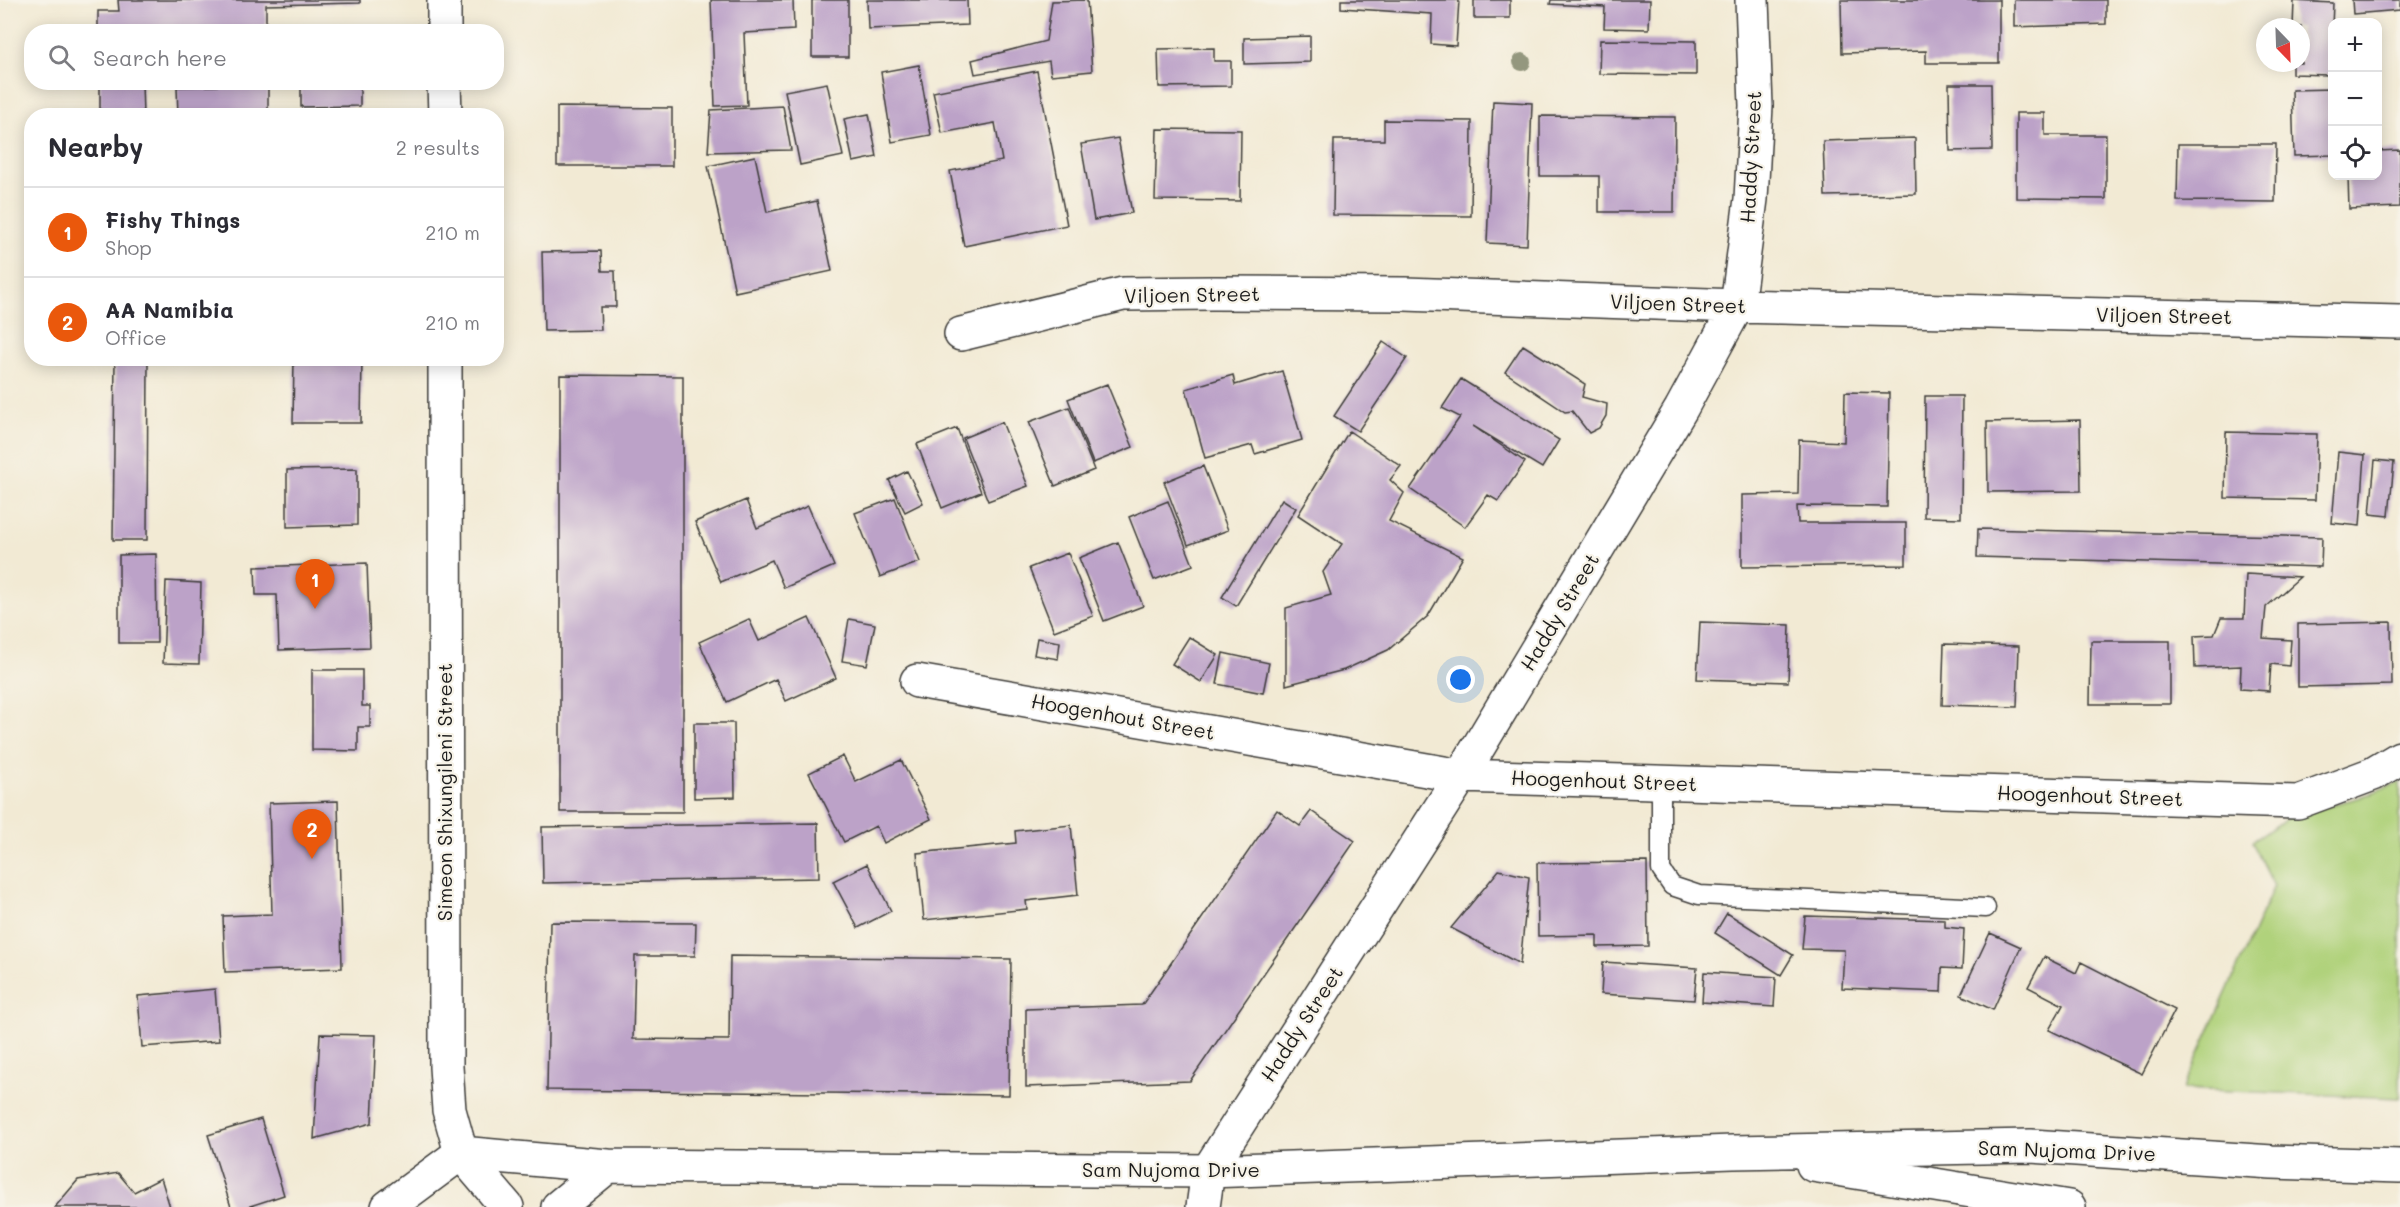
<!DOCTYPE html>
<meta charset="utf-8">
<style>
:root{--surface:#fff;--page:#f7f7f7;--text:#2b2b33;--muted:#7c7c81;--line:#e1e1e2;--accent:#ea580c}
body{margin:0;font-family:Mali,sans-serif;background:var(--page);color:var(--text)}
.controls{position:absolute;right:18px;top:18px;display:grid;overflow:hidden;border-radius:12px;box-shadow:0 3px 15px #0003}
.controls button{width:54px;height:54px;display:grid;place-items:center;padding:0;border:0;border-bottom:2px solid var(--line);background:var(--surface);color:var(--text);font:30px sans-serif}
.compass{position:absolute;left:2256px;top:18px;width:54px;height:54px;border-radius:50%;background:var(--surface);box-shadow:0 3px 15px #0003;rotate:157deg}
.you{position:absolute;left:1461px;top:680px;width:21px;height:21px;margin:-15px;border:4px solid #fff;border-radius:50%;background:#1a73e8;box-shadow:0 0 0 9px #1a73e833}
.badge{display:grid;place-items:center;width:39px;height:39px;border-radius:50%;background:var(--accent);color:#fff;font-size:20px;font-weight:700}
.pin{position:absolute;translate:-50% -50px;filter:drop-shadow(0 2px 3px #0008)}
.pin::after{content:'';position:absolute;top:32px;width:21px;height:18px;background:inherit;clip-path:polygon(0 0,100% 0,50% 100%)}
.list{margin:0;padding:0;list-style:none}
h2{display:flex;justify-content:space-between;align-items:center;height:78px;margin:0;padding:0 24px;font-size:26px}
h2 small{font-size:20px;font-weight:400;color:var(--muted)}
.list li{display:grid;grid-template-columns:39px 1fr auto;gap:18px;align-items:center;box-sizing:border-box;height:90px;padding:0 24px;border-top:2px solid var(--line)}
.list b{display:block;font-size:22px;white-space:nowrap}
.list p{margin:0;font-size:20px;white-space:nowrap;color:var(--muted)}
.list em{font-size:20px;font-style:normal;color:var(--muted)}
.icon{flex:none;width:33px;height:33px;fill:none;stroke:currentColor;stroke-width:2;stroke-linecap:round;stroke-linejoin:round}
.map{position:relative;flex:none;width:2400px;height:1207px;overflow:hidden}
.search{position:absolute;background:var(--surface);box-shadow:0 3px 15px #0003;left:24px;top:24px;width:480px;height:66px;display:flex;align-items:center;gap:15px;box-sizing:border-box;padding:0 21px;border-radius:24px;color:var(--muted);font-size:22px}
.panel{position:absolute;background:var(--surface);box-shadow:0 3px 15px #0003;left:24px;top:108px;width:480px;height:258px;border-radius:24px}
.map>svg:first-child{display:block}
.green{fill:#b0d27b;stroke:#66774c;stroke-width:1.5}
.building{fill:#bca2c8}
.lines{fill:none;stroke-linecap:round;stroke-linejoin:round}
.lane-casing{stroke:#3c3b38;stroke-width:21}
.street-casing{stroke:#3c3b38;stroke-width:36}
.secondary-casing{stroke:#3c3b38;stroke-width:36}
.highway-casing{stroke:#3c3b38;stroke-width:36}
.lane{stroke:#fff;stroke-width:18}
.street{stroke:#fff;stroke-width:33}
.secondary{stroke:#fff;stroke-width:33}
.highway{stroke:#fff;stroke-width:33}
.tree{fill:#94977e}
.labels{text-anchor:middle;stroke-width:4.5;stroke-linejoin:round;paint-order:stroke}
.street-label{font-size:20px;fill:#1c1c1c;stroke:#f7f3e8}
</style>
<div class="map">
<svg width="2400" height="1207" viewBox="0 0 2400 1207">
<rect width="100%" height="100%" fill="#f7f3e8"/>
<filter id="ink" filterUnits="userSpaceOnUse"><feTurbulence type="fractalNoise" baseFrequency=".0167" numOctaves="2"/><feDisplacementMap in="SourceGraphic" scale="12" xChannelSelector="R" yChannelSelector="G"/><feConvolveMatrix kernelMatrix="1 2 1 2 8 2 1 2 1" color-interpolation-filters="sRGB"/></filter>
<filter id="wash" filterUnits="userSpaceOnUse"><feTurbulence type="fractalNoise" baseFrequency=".008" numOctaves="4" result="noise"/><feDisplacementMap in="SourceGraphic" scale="24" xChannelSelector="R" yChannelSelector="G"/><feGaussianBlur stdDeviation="1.35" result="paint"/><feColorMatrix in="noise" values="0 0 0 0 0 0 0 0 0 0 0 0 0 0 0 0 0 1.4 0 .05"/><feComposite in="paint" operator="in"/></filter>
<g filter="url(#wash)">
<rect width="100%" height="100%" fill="#f2ead4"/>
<path class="green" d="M 2400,782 L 2400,1098 L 2183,1089 L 2274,886 L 2252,842 L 2292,815 L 2358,798 Z"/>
<g id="blocks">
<path class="building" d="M 118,0 L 360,0 L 360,3 L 266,5 L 266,32 L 98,32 L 98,11 L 119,11 Z
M 711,0 L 793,0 L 794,30 L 744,33 L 747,105 L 715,106 Z
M 812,0 L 848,0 L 848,57 L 812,57 Z
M 867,0 L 967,0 L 968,25 L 868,29 Z
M 1087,0 L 1092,71 L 1051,75 L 1049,61 L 975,74 L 972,60 L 1046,41 L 1052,1 Z
M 1341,0 L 1459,0 L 1456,46 L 1431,44 L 1432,14 L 1341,8 Z
M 1474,0 L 1510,0 L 1510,18 L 1474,18 Z
M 1551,0 L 1650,0 L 1649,29 L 1604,28 L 1605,7 L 1550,4 Z
M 1841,0 L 1999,0 L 1999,63 L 1926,63 L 1926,51 L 1842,53 Z
M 2014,0 L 2106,0 L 2106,24 L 2014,27 Z
M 2352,0 L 2400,0 L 2400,10 L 2353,14 Z
M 2294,1 L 2333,3 L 2330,75 L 2292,74 L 2292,63 L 2301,63 L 2301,27 L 2293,27 Z
M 1310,36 L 1310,62 L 1244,64 L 1244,38 Z
M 1600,40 L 1696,41 L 1696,75 L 1599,74 Z
M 1214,48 L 1214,61 L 1231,61 L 1231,86 L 1159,87 L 1158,49 Z
M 919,65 L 931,135 L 892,142 L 881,72 Z
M 1037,71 L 1067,225 L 964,246 L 950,171 L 1002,161 L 995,123 L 942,133 L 933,92 Z
M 100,82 L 142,82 L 143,116 L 100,116 Z
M 217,82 L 268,82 L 268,113 L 178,115 L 177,87 L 217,86 Z
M 301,82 L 360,82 L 360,106 L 301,107 Z
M 827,83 L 843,156 L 800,165 L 785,91 Z
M 1949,84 L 1991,84 L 1992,150 L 1950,151 Z
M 2332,89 L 2332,155 L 2294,156 L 2292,90 Z
M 1493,101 L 1532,103 L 1527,245 L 1487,243 Z
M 783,106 L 791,150 L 708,152 L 711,110 Z
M 557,107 L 672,108 L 672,166 L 557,166 Z
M 2016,113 L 2045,113 L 2045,135 L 2106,135 L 2106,199 L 2016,198 Z
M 869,114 L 877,157 L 853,162 L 844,119 Z
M 1540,116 L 1675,117 L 1674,212 L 1599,212 L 1599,176 L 1540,176 Z
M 1384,120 L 1472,121 L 1471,216 L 1333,215 L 1334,140 L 1384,140 Z
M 1157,129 L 1241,130 L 1240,201 L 1155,200 Z
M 1118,138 L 1132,213 L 1094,220 L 1081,144 Z
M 1915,138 L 1916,194 L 1825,196 L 1823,141 Z
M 2178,144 L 2276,144 L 2275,202 L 2177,201 Z
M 2400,150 L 2400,207 L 2349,209 L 2348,176 L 2378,176 L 2378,151 Z
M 755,156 L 767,212 L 817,201 L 832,271 L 735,292 L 708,166 Z
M 601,251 L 602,271 L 615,271 L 616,307 L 600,307 L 601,330 L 544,331 L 542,252 Z
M 1383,342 L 1407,358 L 1358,431 L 1334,416 Z
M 1523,345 L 1585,384 L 1582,397 L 1607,404 L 1606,416 L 1599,428 L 1589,433 L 1572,411 L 1565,412 L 1505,372 Z
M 115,358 L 148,358 L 147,540 L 113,540 Z
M 294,358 L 362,358 L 361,423 L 293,423 Z
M 1282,371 L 1302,440 L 1255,454 L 1252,445 L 1205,458 L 1186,389 L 1233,375 L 1235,385 Z
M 560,375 L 683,376 L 683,812 L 560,812 Z
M 1461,379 L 1559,440 L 1542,468 L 1473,426 L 1525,462 L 1498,501 L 1488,495 L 1465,527 L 1410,489 L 1460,417 L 1442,408 Z
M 1107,384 L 1133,447 L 1093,463 L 1068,399 Z
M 1845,392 L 1889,393 L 1887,507 L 1797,506 L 1798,523 L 1906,523 L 1906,565 L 1742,567 L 1742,495 L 1798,494 L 1799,440 L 1844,442 Z
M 1925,396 L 1962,396 L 1961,518 L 1924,517 Z
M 1069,407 L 1094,470 L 1055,486 L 1029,422 Z
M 2080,420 L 2081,491 L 1988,492 L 1987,422 Z
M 1002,422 L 1028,486 L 988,501 L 963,438 Z
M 957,428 L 981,492 L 942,508 L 917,444 Z
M 1349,431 L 1401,466 L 1390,480 L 1404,493 L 1389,521 L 1463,557 L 1428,616 L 1388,650 L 1344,670 L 1286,685 L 1286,608 L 1331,595 L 1323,572 L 1342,544 L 1298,515 Z
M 2226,432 L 2317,434 L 2315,500 L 2225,498 Z
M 2338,452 L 2365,455 L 2360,526 L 2332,523 Z
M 2375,460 L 2394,462 L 2389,516 L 2370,514 Z
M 1203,466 L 1228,530 L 1188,545 L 1164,482 Z
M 357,469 L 357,525 L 287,527 L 287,470 Z
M 907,471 L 923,503 L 905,512 L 889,480 Z
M 895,498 L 920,562 L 880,577 L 855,513 Z
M 1282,499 L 1296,508 L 1236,606 L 1222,597 Z
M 746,500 L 757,528 L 808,506 L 834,566 L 784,588 L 772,560 L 721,582 L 695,522 Z
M 1168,501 L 1193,565 L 1154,580 L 1129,517 Z
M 1978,529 L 2322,537 L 2321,567 L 1977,557 Z
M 1118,542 L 1143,606 L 1104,621 L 1079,558 Z
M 1068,553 L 1093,616 L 1054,631 L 1029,568 Z
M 156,554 L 157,643 L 119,643 L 119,555 Z
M 367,563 L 370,647 L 279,650 L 277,595 L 256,595 L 255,567 Z
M 2246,574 L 2300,577 L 2266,607 L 2263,638 L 2291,640 L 2289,666 L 2271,664 L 2269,691 L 2240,689 L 2241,666 L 2195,668 L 2194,636 L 2214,635 L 2221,618 L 2244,618 Z
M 166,581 L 201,583 L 199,664 L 163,663 Z
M 809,618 L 836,678 L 786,701 L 776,679 L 727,702 L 699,642 L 749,619 L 759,641 Z
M 849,619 L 875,624 L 867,665 L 842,661 Z
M 1700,622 L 1790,625 L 1788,682 L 1697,679 Z
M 2391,622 L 2392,685 L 2298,687 L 2298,624 Z
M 1189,637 L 1218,655 L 1201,682 L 1172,664 Z
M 1037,638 L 1060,642 L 1058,659 L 1034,655 Z
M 2091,641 L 2170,641 L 2170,704 L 2090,704 Z
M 1944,644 L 2019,646 L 2017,707 L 1942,705 Z
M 1223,653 L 1269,663 L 1263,693 L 1217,684 Z
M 312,670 L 362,670 L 362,706 L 370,706 L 370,727 L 358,727 L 358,751 L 312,750 Z
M 694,723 L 734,723 L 735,797 L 694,798 Z
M 843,756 L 856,782 L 901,760 L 931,819 L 884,843 L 876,826 L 844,842 L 809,773 Z
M 338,801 L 342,968 L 225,972 L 223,916 L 272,914 L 269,803 Z
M 1277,810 L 1300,826 L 1311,811 L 1355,841 L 1190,1081 L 1026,1087 L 1026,1009 L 1142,1005 Z
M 818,823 L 819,878 L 543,883 L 542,827 Z
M 1071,825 L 1078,895 L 1026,901 L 1027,909 L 924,920 L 917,853 L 1016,843 L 1015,831 Z
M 1647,862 L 1648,946 L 1597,947 L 1597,935 L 1538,936 L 1537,863 Z
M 867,864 L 891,911 L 858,928 L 833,881 Z
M 1499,870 L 1529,877 L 1520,964 L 1451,928 Z
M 1727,913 L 1793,955 L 1781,975 L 1715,933 Z
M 1805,916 L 1945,920 L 1945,927 L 1964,929 L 1962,969 L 1942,968 L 1941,992 L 1842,988 L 1844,950 L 1802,949 Z
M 550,922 L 696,923 L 695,956 L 635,956 L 633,1039 L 729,1040 L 730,956 L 1011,959 L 1009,1095 L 547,1090 Z
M 1990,933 L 2021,947 L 1993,1010 L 1961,995 Z
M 2044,957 L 2076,973 L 2081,962 L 2175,1010 L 2142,1074 L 2049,1030 L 2063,1005 L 2028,987 Z
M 1603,962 L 1697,968 L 1694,1000 L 1601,994 Z
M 1704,972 L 1776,977 L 1774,1007 L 1702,1002 Z
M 215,989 L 219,1041 L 142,1047 L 138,996 Z
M 320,1034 L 376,1035 L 372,1123 L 314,1139 Z
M 261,1119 L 284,1195 L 247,1207 L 231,1207 L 208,1135 Z
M 118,1173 L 134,1192 L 161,1178 L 170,1207 L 55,1207 L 78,1180 Z"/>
</g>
</g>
<g filter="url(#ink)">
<use href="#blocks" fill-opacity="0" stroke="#3c3b38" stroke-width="1.5"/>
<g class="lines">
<g class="lane-casing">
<path id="lane" d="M 1661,782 L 1661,870 L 1672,886 L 1699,895 L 1986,908"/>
</g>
<g class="street-casing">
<path id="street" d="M 961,334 L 1123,294 L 1212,293 L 1405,294 L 1737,306 L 2400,322
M 917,681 L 1461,776 L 2298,802 L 2373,774 L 2400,758
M 1203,1207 L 1208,1171 L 1461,776 L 1681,409 L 1737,306 L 1751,199 L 1756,106 L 1752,0"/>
</g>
<g class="secondary-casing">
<path id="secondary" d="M 444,0 L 444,32
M 444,82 L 445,116
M 445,358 L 446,1067 L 449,1110 L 461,1153 L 507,1207"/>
</g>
<g class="highway-casing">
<path id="highway" d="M 1813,1165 L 2069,1207
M 388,1207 L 461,1153 L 608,1166 L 1208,1171 L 1733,1152 L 2031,1146 L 2272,1162 L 2400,1166
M 558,1207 L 608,1166"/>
</g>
<use href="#lane" class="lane"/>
<use href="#street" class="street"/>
<use href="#secondary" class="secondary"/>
<use href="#highway" class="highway"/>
</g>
<circle class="tree" cx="1522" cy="62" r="9"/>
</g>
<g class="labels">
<g class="street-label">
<text transform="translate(1751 157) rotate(-87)" y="7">Haddy Street</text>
<text transform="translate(1192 295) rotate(-1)" y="7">Viljoen Street</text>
<text transform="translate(1678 304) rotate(2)" y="7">Viljoen Street</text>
<text transform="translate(2164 316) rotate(1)" y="7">Viljoen Street</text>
<text transform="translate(1560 612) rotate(-59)" y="7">Haddy Street</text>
<text transform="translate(1123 717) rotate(10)" y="7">Hoogenhout Street</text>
<text transform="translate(1604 781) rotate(2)" y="7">Hoogenhout Street</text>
<text transform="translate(445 792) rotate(-90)" y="7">Simeon Shixungileni Street</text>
<text transform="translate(2090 796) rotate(2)" y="7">Hoogenhout Street</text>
<text transform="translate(1302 1024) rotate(-57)" y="7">Haddy Street</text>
<text transform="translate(2067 1151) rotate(2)" y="7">Sam Nujoma Drive</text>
<text x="1171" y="1177">Sam Nujoma Drive</text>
</g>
</g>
</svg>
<div class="controls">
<button>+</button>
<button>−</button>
<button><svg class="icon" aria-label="locate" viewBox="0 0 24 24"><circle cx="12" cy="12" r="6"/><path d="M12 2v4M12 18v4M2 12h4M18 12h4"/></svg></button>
</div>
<svg class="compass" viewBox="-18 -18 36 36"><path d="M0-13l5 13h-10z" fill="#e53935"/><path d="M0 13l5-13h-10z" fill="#7c7c81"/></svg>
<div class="you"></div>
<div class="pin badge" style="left:315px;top:609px">1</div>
<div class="pin badge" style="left:312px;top:859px">2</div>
<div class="search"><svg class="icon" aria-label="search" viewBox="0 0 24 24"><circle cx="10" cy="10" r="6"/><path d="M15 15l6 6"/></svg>Search here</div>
<section class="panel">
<h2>Nearby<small>2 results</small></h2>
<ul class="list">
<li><span class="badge">1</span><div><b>Fishy Things</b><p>Shop</p></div><em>210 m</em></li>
<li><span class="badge">2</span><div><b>AA Namibia</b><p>Office</p></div><em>210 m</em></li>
</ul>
</section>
</div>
